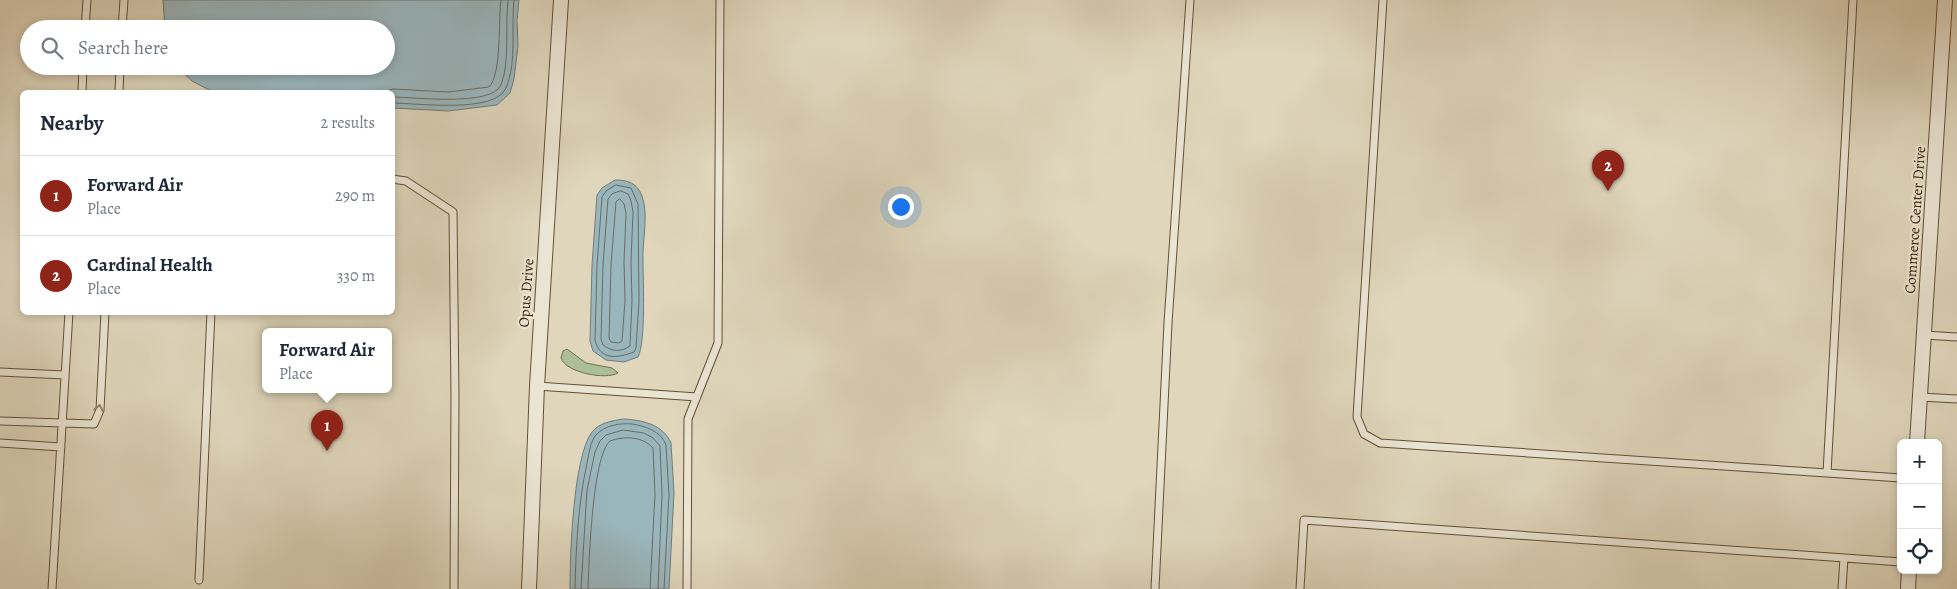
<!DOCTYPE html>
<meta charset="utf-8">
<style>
:root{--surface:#fff;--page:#f2f2f3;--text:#1f2937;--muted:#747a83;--line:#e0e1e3;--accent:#8f2418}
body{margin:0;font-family:Alegreya,serif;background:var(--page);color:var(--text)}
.controls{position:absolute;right:15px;bottom:15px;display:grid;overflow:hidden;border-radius:8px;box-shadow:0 2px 8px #0003}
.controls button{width:45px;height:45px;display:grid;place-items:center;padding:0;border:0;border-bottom:1px solid var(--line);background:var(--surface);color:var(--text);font:25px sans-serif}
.you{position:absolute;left:900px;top:206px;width:18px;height:18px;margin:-12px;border:4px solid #fff;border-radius:50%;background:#1a73e8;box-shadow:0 0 0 8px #1a73e833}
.badge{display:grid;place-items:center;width:32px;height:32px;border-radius:50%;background:var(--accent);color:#fff;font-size:16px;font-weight:700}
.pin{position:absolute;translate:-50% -41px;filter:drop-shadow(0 1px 2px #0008)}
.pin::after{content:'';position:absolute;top:26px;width:18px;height:15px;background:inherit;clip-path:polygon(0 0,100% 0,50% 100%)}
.popup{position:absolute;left:262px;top:328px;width:130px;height:65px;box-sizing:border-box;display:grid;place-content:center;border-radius:8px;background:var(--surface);filter:drop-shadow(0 1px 4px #0005);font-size:16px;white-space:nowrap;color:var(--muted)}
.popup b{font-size:19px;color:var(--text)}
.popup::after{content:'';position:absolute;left:50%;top:100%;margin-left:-10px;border:10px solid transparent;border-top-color:var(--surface)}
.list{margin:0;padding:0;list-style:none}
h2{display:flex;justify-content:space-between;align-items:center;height:65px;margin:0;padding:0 20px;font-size:21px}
h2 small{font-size:16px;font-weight:400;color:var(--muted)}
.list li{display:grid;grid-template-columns:32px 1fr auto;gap:15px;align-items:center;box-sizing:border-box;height:80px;padding:0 20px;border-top:1px solid var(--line)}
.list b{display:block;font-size:19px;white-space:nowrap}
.list p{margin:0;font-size:16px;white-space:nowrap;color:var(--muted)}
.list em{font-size:16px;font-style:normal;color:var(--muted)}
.icon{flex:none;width:28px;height:28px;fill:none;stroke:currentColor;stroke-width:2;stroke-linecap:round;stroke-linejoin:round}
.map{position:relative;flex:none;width:1957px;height:589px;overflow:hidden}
.search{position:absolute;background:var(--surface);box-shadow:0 2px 8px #0003;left:20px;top:20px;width:375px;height:55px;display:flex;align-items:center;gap:12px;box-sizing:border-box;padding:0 18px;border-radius:28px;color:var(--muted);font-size:19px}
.panel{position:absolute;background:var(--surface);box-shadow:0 2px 8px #0003;left:20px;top:90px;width:375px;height:225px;border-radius:8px}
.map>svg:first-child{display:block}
.green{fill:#abbf96;stroke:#73704e}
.water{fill:#9ab6bd;stroke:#747b74}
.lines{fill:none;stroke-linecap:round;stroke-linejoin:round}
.shore{stroke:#6a6c62;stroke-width:1}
.service-casing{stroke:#644f34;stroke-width:9}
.minor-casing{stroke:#644f34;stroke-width:16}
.service{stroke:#eae4d3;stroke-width:7}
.minor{stroke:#eae4d3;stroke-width:14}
.oneway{stroke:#92836c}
.labels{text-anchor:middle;stroke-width:4.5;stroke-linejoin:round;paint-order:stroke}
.street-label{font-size:15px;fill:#3b2206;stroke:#eae4d3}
</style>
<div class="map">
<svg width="1957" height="589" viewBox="0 0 1957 589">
<rect width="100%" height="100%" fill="#dfd6bc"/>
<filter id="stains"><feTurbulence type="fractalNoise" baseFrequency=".004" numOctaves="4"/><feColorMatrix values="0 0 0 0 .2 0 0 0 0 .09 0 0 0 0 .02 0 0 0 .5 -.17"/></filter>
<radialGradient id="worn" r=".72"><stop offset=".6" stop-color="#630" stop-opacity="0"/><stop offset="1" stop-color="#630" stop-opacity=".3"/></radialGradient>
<path class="green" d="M 567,349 L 586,363 L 612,368 L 618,373 C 606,380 566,373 561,358 L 563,351 Z"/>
<path class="water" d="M 163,0 L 519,0 L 517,20 L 518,46 L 514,79 L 510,93 L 497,105 L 448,111 L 393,108 L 392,92 L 213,92 L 192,81 L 176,66 L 386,66 L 386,29 L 165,29 Z
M 615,180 C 628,180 637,183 642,196 C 649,215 642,241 643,261 C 643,281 646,342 638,357 L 624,362 L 606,360 L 593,351 L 590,341 L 592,265 L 597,195 L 602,188 Z
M 623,419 C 642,420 663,424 671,443 L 674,493 L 669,589 L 570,589 C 570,556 573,457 592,432 C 599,423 611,421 623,419 Z"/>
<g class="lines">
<path class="shore" d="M 383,92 L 393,89 L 448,92 L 489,87 C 502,74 498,20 501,0
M 392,97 C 414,97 491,107 501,85 C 510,63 505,25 508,0
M 392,103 C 416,103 495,114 506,88 C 517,61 511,28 514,0
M 616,185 L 631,188 L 638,204 L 639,301 L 636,348 L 634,352 C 618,358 600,361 595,340 L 597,265 L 602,197 L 606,191 Z
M 621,191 L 628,194 L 631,201 L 633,212 L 631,262 L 632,301 L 630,346 C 621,352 612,352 603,345 L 601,339 L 603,265 L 608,199 L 612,194 Z
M 620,199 L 624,204 L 626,213 L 624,262 L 625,301 L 622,341 L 619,343 L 611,342 L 609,338 L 611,265 L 616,202 Z
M 575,589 C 576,547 578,505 587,463 C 589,454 590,442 596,435 C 605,425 620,423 632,424 C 645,426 661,431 666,445 L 669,494 L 664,589
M 581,589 L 587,490 L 595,452 L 600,441 L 606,435 L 623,430 L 644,433 L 653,438 L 660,446 L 662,494 L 658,589
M 588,589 C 589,563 592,457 610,441 C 624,436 642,436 653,448 L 655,494 L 650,589"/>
<g class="service-casing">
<path id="service" d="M 1383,0 L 1357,417 L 1364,434 L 1380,443 L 1827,473
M 1853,0 L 1827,473 L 1901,478
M 85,29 L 87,0
M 122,29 L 124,0
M 82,92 L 83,66
M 119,92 L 120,66
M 392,179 L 406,181 L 453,212 L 455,397 L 454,589
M 1924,335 L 1957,337
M 0,372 L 65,375
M 537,386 L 697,397
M 1920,397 L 1957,399
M 0,421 L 94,424 L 100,410 L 105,312
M 0,443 L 61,447
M 199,580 L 211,312
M 52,589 L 69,312
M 687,589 L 688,419 L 718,343 L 720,0
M 1155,589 L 1168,323 L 1190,0
M 1300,589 L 1304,520 L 1901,562
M 1842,589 L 1844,558"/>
</g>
<g class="minor-casing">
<path id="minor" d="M 1917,443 L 1945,0
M 529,589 L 537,386 L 561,0
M 1908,589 L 1909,570"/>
</g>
<use href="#service" class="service"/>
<use href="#minor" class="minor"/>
</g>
<defs><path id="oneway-chevron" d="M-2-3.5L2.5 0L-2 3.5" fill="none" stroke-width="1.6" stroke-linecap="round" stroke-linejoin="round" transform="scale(1.25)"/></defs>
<use class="oneway" href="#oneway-chevron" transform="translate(99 408) rotate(-80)"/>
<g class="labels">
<g class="street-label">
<text transform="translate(1915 220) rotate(-86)" y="5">Commerce Center Drive</text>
<text transform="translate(526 293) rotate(-86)" y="5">Opus Drive</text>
</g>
</g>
<rect width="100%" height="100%" filter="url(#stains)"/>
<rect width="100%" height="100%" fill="url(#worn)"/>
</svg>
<div class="controls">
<button>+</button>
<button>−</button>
<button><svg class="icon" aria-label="locate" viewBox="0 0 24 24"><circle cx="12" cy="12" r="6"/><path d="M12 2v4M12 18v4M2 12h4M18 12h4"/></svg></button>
</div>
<div class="you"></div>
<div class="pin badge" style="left:327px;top:451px">1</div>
<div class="popup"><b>Forward Air</b>Place</div>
<div class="pin badge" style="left:1608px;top:191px">2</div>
<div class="search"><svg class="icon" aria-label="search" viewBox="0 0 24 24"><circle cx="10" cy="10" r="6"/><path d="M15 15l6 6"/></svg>Search here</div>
<section class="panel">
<h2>Nearby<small>2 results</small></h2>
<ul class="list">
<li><span class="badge">1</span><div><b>Forward Air</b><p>Place</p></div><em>290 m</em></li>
<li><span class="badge">2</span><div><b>Cardinal Health</b><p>Place</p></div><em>330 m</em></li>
</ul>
</section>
</div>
